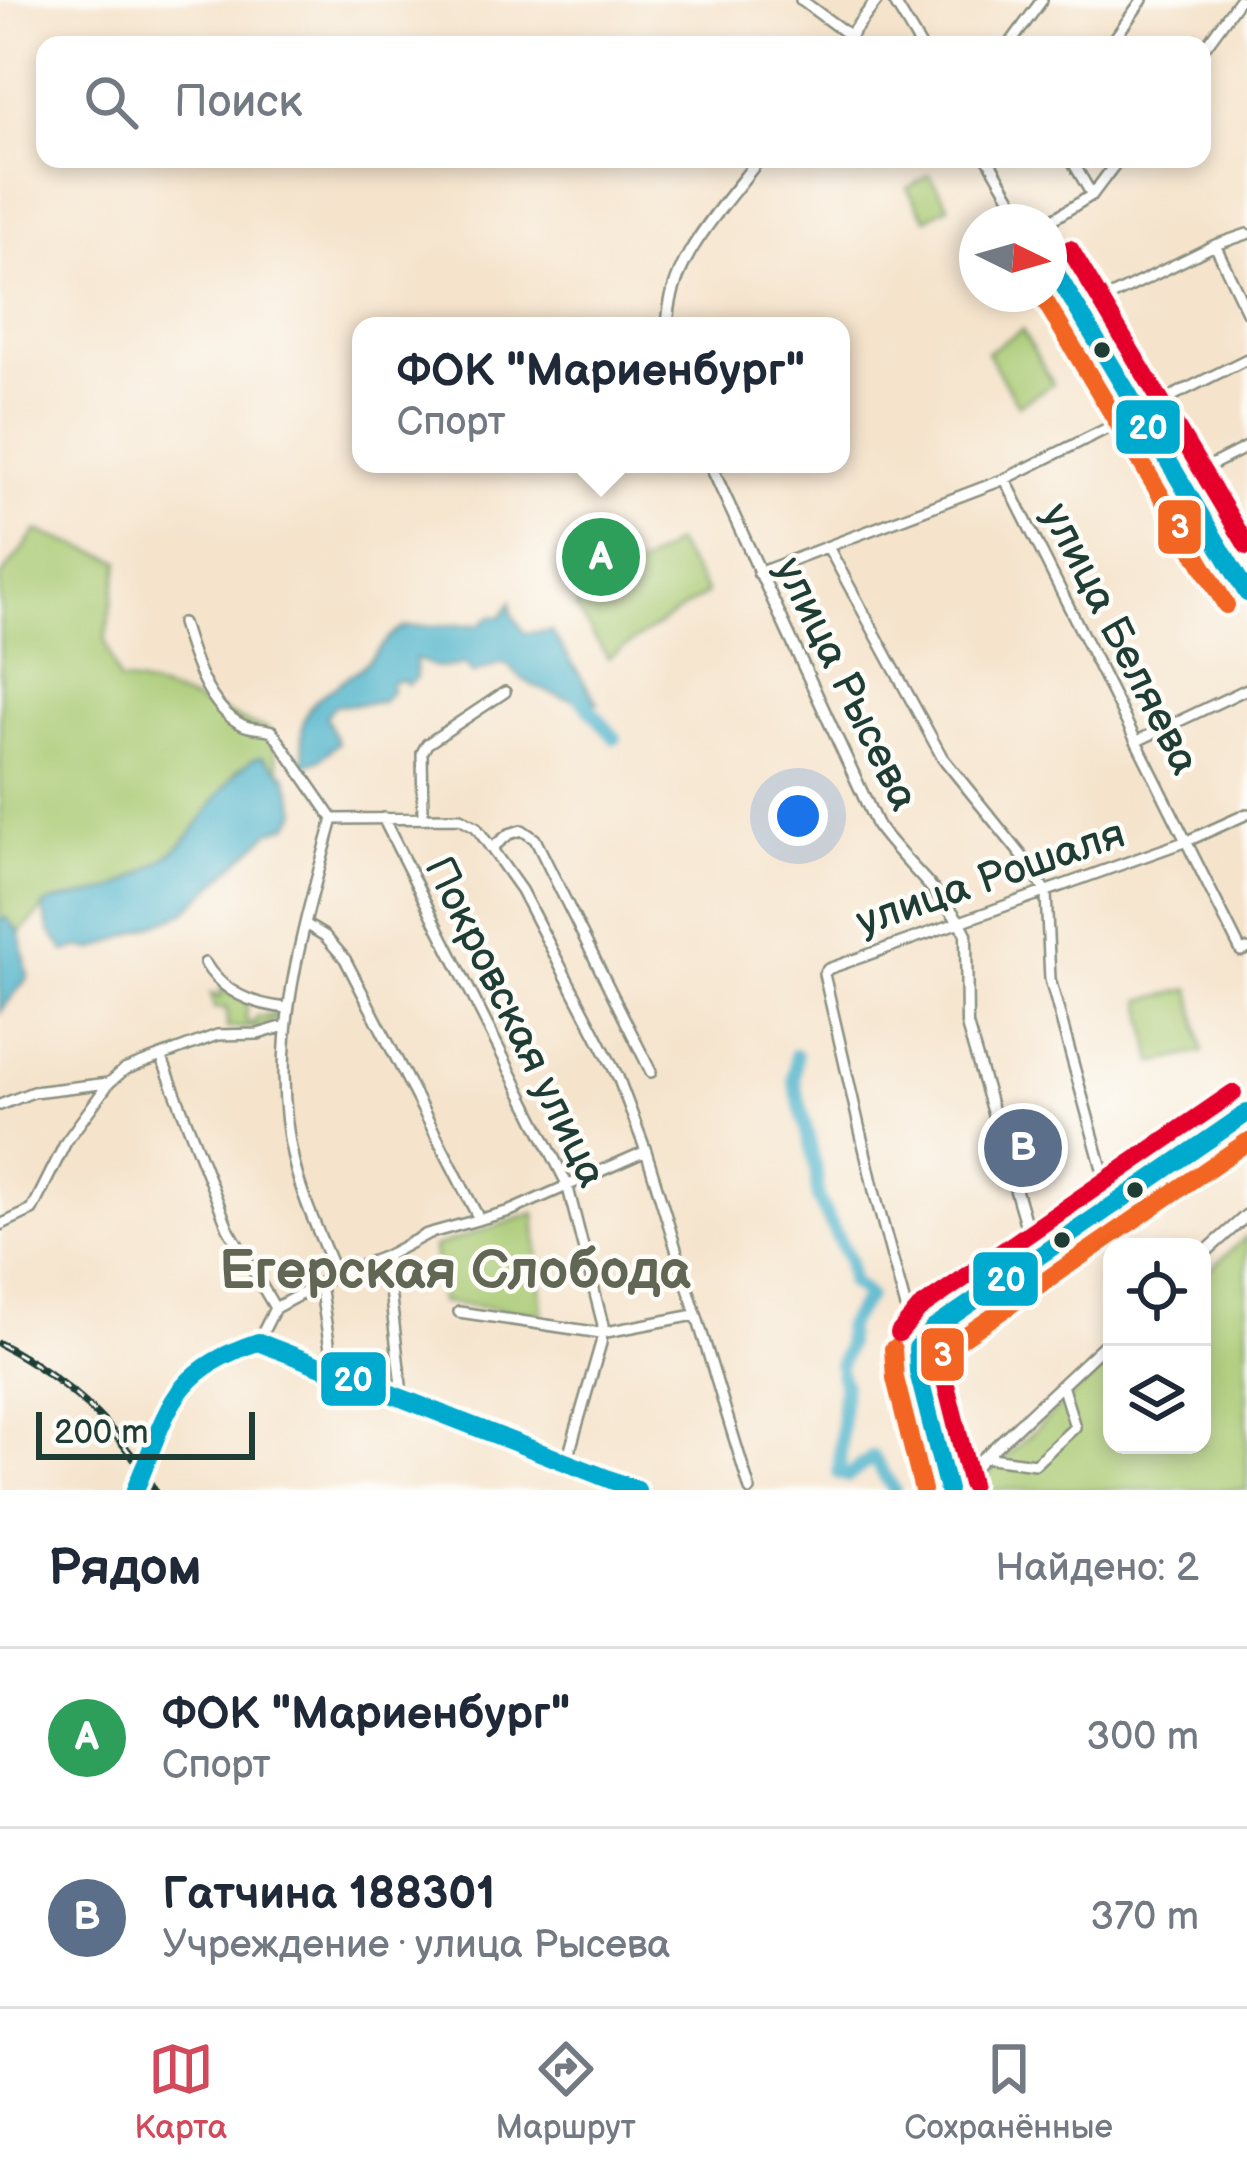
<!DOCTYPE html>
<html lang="ru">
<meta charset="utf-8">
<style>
:root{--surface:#fff;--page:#f2f2f3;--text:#1f2937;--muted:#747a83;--line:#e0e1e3;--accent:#d1495b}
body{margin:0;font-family:"Balsamiq Sans",sans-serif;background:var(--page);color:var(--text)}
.controls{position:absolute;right:36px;bottom:36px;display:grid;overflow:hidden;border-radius:24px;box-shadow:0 6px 18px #0003}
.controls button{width:108px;height:108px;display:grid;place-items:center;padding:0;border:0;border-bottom:3px solid var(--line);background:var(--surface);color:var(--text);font:60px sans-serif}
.compass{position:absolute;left:959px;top:204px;width:108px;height:108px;border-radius:50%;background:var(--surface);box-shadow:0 6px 18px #0003;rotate:95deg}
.scale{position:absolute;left:36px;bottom:30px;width:219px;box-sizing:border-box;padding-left:12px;border:6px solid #1f3d34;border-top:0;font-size:33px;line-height:42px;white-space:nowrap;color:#1f3d34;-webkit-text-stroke:9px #fdfcf7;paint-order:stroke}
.you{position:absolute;left:798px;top:816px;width:42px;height:42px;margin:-30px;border:9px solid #fff;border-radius:50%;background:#1a73e8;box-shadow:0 0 0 18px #1a73e833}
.badge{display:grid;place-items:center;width:78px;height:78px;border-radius:50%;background:var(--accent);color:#fff;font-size:39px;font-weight:700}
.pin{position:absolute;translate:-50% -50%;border:6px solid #fff;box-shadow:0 3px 12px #0006}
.popup{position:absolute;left:352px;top:317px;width:498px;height:156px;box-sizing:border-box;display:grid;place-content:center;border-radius:24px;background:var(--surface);filter:drop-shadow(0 3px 9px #0005);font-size:39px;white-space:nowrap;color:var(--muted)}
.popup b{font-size:45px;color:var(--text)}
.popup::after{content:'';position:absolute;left:50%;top:100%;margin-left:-24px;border:24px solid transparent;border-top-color:var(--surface)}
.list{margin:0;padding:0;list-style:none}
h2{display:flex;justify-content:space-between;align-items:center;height:156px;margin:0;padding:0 48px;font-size:51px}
h2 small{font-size:39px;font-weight:400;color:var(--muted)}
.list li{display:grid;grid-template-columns:78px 1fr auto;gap:36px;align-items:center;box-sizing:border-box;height:180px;padding:0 48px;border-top:3px solid var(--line)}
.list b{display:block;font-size:45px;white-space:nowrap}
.list p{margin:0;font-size:39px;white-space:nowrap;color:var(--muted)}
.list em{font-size:39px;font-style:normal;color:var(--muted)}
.icon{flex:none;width:66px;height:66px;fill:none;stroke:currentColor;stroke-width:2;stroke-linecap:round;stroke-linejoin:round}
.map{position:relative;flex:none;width:1247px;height:1490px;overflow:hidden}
.search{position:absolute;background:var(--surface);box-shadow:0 6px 18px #0003;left:36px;right:36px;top:36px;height:132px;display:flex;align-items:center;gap:30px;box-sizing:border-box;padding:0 42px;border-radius:24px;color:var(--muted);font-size:45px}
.sheet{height:516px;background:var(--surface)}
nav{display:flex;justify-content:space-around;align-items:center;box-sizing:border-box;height:168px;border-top:3px solid var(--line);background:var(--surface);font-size:33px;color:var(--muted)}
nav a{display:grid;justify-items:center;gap:6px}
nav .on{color:var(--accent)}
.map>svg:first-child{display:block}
.green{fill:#a9c972;stroke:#648353;stroke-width:3}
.water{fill:#4ab1c9;stroke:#34777e;stroke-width:3}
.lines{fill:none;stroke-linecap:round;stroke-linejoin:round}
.river{stroke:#4ab1c9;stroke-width:14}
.minor-casing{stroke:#8a9080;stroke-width:14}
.major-casing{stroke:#8a9080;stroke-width:15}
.minor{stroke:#fff;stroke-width:9}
.major{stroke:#fff;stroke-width:10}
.rail-casing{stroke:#1f3d34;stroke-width:8}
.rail{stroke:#fdfcf7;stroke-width:3;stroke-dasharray:9;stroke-linecap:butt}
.bus-1-casing{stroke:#fdfcf7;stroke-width:27}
.bus-2-casing{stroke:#fdfcf7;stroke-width:27}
.bus-3-casing{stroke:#fdfcf7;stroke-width:27}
.bus-1{stroke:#00a9ce;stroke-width:18}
.bus-2{stroke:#f26522;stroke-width:18}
.bus-3{stroke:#e4002b;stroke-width:18}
.bus-dot{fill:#1f3d34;stroke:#fdfcf7;stroke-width:4.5}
.labels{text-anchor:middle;stroke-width:9;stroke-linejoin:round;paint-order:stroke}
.street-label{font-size:42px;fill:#1f3d34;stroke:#fdfcf7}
.district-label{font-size:54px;font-weight:bold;fill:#626755;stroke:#fdfcf7}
.line-badge{stroke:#fdfcf7;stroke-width:4.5}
.badge-label{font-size:33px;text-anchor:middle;font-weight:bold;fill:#fff}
</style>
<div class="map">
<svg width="1247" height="1490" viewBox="0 0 1247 1490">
<rect width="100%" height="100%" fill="#fdfcf7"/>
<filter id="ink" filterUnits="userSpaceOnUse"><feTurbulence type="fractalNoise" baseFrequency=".00833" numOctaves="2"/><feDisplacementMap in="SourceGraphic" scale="24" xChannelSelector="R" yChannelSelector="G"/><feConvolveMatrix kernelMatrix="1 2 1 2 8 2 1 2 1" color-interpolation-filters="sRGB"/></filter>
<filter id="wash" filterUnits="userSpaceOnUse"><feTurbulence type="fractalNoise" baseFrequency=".004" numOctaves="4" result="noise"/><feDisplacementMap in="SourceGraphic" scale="48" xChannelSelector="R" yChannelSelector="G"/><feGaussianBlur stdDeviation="2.7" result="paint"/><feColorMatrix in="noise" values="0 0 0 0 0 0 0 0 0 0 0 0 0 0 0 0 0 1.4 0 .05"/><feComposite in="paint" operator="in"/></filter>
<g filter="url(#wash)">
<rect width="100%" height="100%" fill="#f5e3cb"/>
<path class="green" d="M 930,175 L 949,206 L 926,219 L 907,188 Z
M 1022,330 L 1053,384 L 1018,405 L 987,352 Z
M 37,531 L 120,561 L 105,640 L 119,681 C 150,683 185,698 214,708 C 235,715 246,726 268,728 L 280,771 L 262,756 L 236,770 L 229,785 L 182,844 L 159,862 L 114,889 L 50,902 L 20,933 L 6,918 L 0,919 L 0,578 Z
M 675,543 L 707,593 L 608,658 L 575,607 Z
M 221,988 L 247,1003 L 246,1022 L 255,1023 L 256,1017 L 275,1015 L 277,1009 L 283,1015 L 261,1028 L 227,1028 L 227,1008 L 214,1008 L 211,994 L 221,998 Z
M 1191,989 L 1203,1052 L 1153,1063 L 1142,1000 Z
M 535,1213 L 542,1314 L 440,1302 L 434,1247 Z
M 1247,1236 L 1247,1490 L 971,1490 L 1112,1358 L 1112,1445 L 1202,1445 L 1202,1277 Z"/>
<path class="water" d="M 511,602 L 512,613 L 524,633 L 551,631 L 598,703 C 571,702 525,689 509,665 L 498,664 L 473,674 L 465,664 C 445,671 434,668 415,658 L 416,678 L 407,685 L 402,680 L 391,682 L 391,691 L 382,702 L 335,706 L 326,716 L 338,743 L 319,760 L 303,766 L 300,763 L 305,757 C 291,699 329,695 364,665 C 378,653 388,633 406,627 C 409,626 474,624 479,625 L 491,616 L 501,617 Z
M 262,756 L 286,776 L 298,811 L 289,825 L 270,832 L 184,913 L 93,950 L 79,947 L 66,952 L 50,931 L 43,907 L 50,902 C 71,897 96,896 115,888 C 137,879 162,861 180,846 C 204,823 233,762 262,756 Z
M 6,918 L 20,933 L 28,977 L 0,1012 L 0,919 Z"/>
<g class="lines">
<path class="river" d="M 575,692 L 615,738
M 796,1055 L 794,1080 L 816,1169 L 818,1198 L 849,1260 L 851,1282 L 868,1296 L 847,1325 L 847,1346 L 840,1365
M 841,1374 L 844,1384 L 839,1473 L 848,1476 L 873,1457 L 894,1490"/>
</g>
</g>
<g filter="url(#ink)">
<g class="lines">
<g class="minor-casing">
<path id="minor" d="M 801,0 L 850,36
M 893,0 L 920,45
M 1009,45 L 1042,0
M 1110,45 L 1142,0
M 1202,51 L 1239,0
M 988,159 L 1025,222
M 1071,159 L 1092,195
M 1048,222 L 1092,195 L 1119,159
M 1215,245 L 1247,312
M 1049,261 L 1247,593
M 1079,312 L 1215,245 L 1247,234
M 1005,479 L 1241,951 L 1247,949
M 1180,481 L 1247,447
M 828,547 L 942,757 L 1031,867 L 1046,893 L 1050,979 L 1112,1205
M 1221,548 L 1247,533
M 758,573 L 1005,479 L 1247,359
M 182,623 C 192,656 208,709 243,725 C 251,729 263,728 272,731 L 333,819
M 1137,741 L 1247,689
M 423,816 L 422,753 L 427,744 L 505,692
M 383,818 L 567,1184 L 603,1325 L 601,1343 L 566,1464
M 333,819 L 460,818 L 476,827 L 521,890 L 618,1077 L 646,1151 L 750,1490
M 333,819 C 302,932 266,1046 294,1163 C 303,1201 322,1239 336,1275
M 493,847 L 509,834 L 522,830 L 535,839 L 651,1072
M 305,924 L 325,936 L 345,959 L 478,1217
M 205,963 C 223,993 254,1005 288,1008
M 161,1056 L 228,1228 L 275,1308
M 0,1105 L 33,1092 L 109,1083
M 0,1225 L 32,1210 L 66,1142 L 109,1083 L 124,1070 L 217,1035 L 258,1034 L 285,1026
M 386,1256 L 403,1402
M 1036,1259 L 1247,1113
M 320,1285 L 334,1374
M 459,1312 L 601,1333 L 695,1315
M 258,1342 L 275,1308 L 336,1275 L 386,1256 L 427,1234 L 510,1211 L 646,1151
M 917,1348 L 874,1191 L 824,974 L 828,969 L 1187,841 L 1247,814
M 983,1457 L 1035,1464 L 1075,1427 L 1062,1385
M 135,1490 L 177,1390 C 199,1362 226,1352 258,1342 L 637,1490"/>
</g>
<g class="major-casing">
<path id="major" d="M 843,45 L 877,0
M 668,326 C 668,260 722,209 759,159
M 710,464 L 877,825 C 900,858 952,903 966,934 L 967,1025 L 1036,1259 L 933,1329 L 917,1348 L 918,1372 L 948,1490
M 1202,1255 L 1247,1215
M 949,1490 L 1112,1338"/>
</g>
<use href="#minor" class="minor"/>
<use href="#major" class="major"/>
<g class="rail-casing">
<path id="rail" d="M 0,1344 C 65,1378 118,1427 154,1490"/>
</g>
<use href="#rail" class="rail"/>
<g class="bus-1-casing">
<path id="bus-1" d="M 1049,261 L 1247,593
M 917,1348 L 933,1329 L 1247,1113
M 917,1348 L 918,1372 L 948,1490
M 135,1490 C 168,1412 169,1371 258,1342 L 637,1490"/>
</g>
<g class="bus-2-casing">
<path id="bus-2" d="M 1041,294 L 1226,605
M 893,1349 L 895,1378 L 923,1490
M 935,1363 L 949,1347 L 1247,1142"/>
</g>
<g class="bus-3-casing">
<path id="bus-3" d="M 1070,249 L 1247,546
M 899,1333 L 919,1309 L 1233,1093
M 941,1347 L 942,1369 L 971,1484"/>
</g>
<use href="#bus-1" class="bus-1"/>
<use href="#bus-2" class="bus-2"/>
<use href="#bus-3" class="bus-3"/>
</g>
</g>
<g class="bus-dot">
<circle cx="1102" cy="350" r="10"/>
<circle cx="1135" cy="1190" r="10"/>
<circle cx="1062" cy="1240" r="10"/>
</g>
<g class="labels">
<g class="street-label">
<text transform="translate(1122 638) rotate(63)" y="15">улица Беляева</text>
<text transform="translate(848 683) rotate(64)" y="15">улица Рысева</text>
<text transform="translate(990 876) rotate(-19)" y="15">улица Рошаля</text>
<text transform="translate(517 1021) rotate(64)" y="15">Покровская улица</text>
</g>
<g class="district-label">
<text x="455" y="1288">Егерская Слобода</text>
</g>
</g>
<g class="line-badge">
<rect x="1114" y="398" width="68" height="58" rx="12" fill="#00a9ce"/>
<rect x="1156" y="498" width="47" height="58" rx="12" fill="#f26522"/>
<rect x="971" y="1250" width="69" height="58" rx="12" fill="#00a9ce"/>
<rect x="919" y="1326" width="47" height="57" rx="12" fill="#f26522"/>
<rect x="319" y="1350" width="69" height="58" rx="12" fill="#00a9ce"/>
</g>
<g class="badge-label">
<text x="1148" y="439">20</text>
<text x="1180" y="538">3</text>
<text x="1006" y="1291">20</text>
<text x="943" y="1366">3</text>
<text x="353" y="1391">20</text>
</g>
</svg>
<div class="controls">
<button><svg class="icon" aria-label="locate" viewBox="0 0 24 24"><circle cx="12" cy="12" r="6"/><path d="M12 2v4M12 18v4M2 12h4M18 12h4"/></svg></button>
<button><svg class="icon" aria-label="layers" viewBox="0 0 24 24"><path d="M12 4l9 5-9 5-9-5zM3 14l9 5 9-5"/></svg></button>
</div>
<svg class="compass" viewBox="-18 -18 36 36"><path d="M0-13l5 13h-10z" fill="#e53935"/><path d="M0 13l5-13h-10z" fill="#747a83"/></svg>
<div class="scale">200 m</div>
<div class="you"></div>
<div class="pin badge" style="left:601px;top:557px;background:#2e9e5b">A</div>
<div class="popup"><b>ФОК &quot;Мариенбург&quot;</b>Спорт</div>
<div class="pin badge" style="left:1023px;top:1148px;background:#5c6f8a">B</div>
<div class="search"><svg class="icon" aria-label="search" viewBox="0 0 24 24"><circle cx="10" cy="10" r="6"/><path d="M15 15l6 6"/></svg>Поиск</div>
</div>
<section class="sheet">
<h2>Рядом<small>Найдено: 2</small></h2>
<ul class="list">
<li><span class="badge" style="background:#2e9e5b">A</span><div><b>ФОК &quot;Мариенбург&quot;</b><p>Спорт</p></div><em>300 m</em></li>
<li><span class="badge" style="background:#5c6f8a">B</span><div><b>Гатчина 188301</b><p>Учреждение · улица Рысева</p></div><em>370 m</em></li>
</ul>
</section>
<nav>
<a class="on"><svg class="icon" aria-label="map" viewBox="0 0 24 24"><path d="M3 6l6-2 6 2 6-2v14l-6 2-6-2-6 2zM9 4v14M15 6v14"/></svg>Карта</a>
<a><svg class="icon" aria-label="directions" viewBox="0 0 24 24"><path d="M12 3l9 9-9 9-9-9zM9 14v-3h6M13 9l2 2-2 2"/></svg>Маршрут</a>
<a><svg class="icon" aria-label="saved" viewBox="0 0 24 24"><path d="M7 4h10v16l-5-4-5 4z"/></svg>Сохранённые</a>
</nav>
